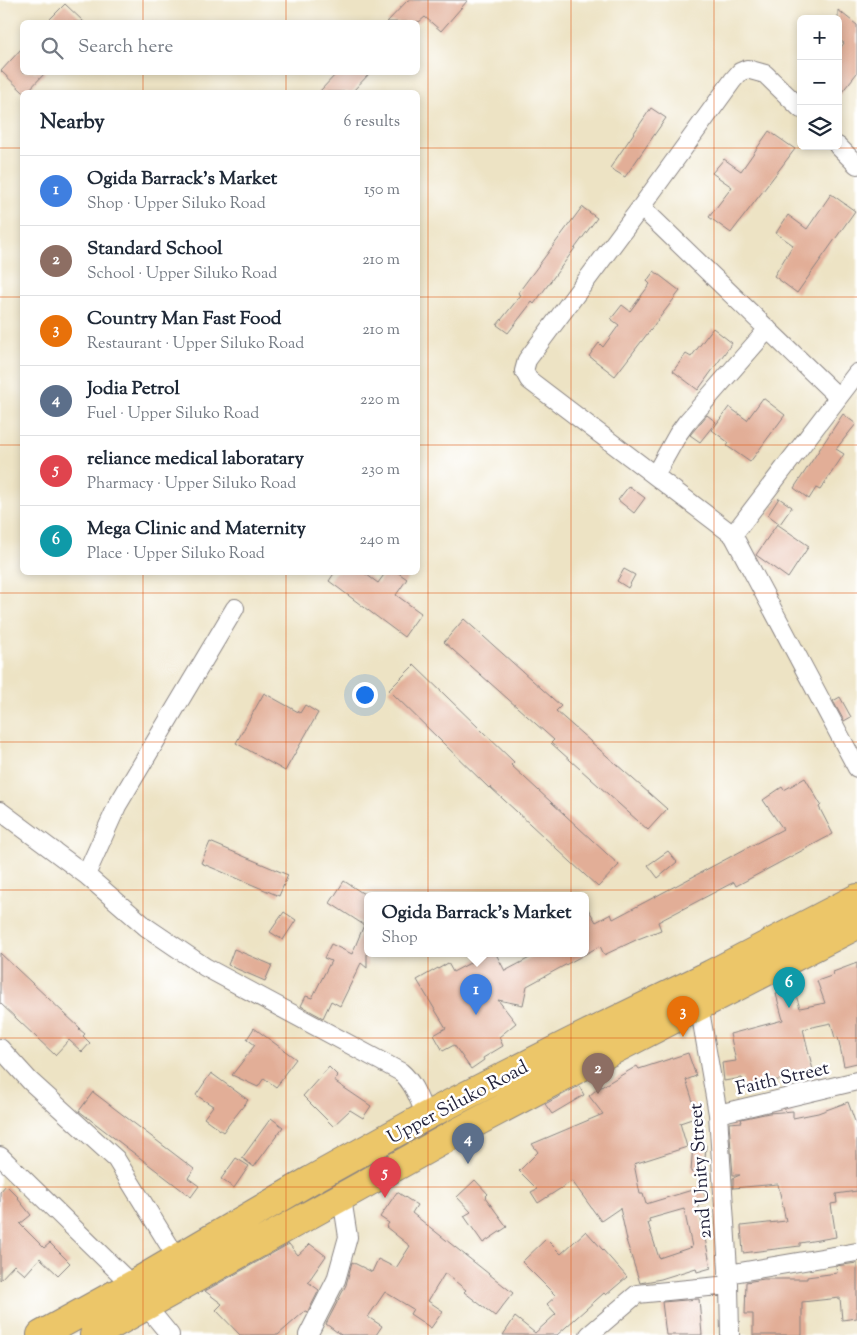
<!DOCTYPE html>
<meta charset="utf-8">
<style>
:root{--surface:#fff;--page:#f2f2f3;--text:#1f2937;--muted:#747a83;--line:#e0e1e3;--accent:#db2777}
body{margin:0;font-family:"Sorts Mill Goudy",serif;background:var(--page);color:var(--text)}
.controls{position:absolute;right:15px;top:15px;display:grid;overflow:hidden;border-radius:8px;box-shadow:0 2px 8px #0003}
.controls button{width:45px;height:45px;display:grid;place-items:center;padding:0;border:0;border-bottom:1px solid var(--line);background:var(--surface);color:var(--text);font:25px sans-serif}
.you{position:absolute;left:364px;top:694px;width:18px;height:18px;margin:-12px;border:4px solid #fff;border-radius:50%;background:#1a73e8;box-shadow:0 0 0 8px #1a73e833}
.badge{display:grid;place-items:center;width:32px;height:32px;border-radius:50%;background:var(--accent);color:#fff;font-size:16px;font-weight:700}
.pin{position:absolute;translate:-50% -41px;filter:drop-shadow(0 1px 2px #0008)}
.pin::after{content:'';position:absolute;top:26px;width:18px;height:15px;background:inherit;clip-path:polygon(0 0,100% 0,50% 100%)}
.popup{position:absolute;left:364px;top:892px;width:225px;height:65px;box-sizing:border-box;display:grid;place-content:center;border-radius:8px;background:var(--surface);filter:drop-shadow(0 1px 4px #0005);font-size:16px;white-space:nowrap;color:var(--muted)}
.popup b{font-size:19px;color:var(--text)}
.popup::after{content:'';position:absolute;left:50%;top:100%;margin-left:-10px;border:10px solid transparent;border-top-color:var(--surface)}
.list{margin:0;padding:0;list-style:none}
h2{display:flex;justify-content:space-between;align-items:center;height:65px;margin:0;padding:0 20px;font-size:21px}
h2 small{font-size:16px;font-weight:400;color:var(--muted)}
.list li{display:grid;grid-template-columns:32px 1fr auto;gap:15px;align-items:center;box-sizing:border-box;height:70px;padding:0 20px;border-top:1px solid var(--line)}
.list b{display:block;font-size:19px;white-space:nowrap}
.list p{margin:0;font-size:16px;white-space:nowrap;color:var(--muted)}
.list em{font-size:16px;font-style:normal;color:var(--muted)}
.icon{flex:none;width:28px;height:28px;fill:none;stroke:currentColor;stroke-width:2;stroke-linecap:round;stroke-linejoin:round}
.map{position:relative;flex:none;width:857px;height:1335px;overflow:hidden}
.search{position:absolute;background:var(--surface);box-shadow:0 2px 8px #0003;left:20px;top:20px;width:400px;height:55px;display:flex;align-items:center;gap:12px;box-sizing:border-box;padding:0 18px;border-radius:8px;color:var(--muted);font-size:19px}
.panel{position:absolute;background:var(--surface);box-shadow:0 2px 8px #0003;left:20px;top:90px;width:400px;height:485px;border-radius:8px}
.map>svg:first-child{display:block}
.building{fill:#e2ae97;fill-rule:evenodd}
.lines{fill:none;stroke-linecap:round;stroke-linejoin:round}
.street-casing{stroke:#888280;stroke-width:20}
.primary-casing{stroke:#888280;stroke-width:30}
.street{stroke:#fff;stroke-width:18}
.primary{stroke:#ecc669;stroke-width:28}
.grid{fill:none;stroke:#de560e;stroke-width:1;stroke-opacity:0.55}
.labels{text-anchor:middle;stroke-width:5;stroke-linejoin:round;paint-order:stroke}
.street-label{font-size:19px;fill:#22223b;stroke:#fff}
</style>
<div class="map">
<svg width="857" height="1335" viewBox="0 0 857 1335">
<rect width="100%" height="100%" fill="#fff"/>
<filter id="ink" filterUnits="userSpaceOnUse"><feTurbulence type="fractalNoise" baseFrequency=".02" numOctaves="2"/><feDisplacementMap in="SourceGraphic" scale="10" xChannelSelector="R" yChannelSelector="G"/><feConvolveMatrix kernelMatrix="1 2 1 2 8 2 1 2 1" color-interpolation-filters="sRGB"/></filter>
<filter id="wash" filterUnits="userSpaceOnUse"><feTurbulence type="fractalNoise" baseFrequency=".0096" numOctaves="4" result="noise"/><feDisplacementMap in="SourceGraphic" scale="20" xChannelSelector="R" yChannelSelector="G"/><feGaussianBlur stdDeviation="1.12" result="paint"/><feColorMatrix in="noise" values="0 0 0 0 0 0 0 0 0 0 0 0 0 0 0 0 0 1.4 0 .05"/><feComposite in="paint" operator="in"/></filter>
<g filter="url(#wash)">
<rect width="100%" height="100%" fill="#ede3c4"/>
<g id="blocks">
<path class="building" d="M 408,0 L 468,0 L 441,31 L 425,17 L 419,22 L 387,22 Z
M 65,4 L 84,22 L 47,22 Z
M 838,10 L 857,25 L 857,73 L 838,97 L 838,52 L 844,43 L 838,39 Z
M 22,48 L 22,72 L 46,72 L 27,92 L 23,92 L 1,71 Z
M 338,72 L 371,72 L 352,92 L 319,92 Z
M 651,108 L 666,118 L 625,177 L 610,168 Z
M 769,131 L 795,149 L 731,233 L 709,217 L 732,187 L 712,173 L 724,159 L 741,171 Z
M 831,194 L 855,211 L 797,293 L 774,276 L 793,245 L 776,233 L 788,215 L 807,229 Z
M 582,207 L 597,218 L 534,304 L 532,302 L 508,333 L 497,325 L 521,295 L 518,293 Z
M 654,271 L 680,291 L 615,376 L 589,356 L 599,343 L 603,347 L 619,325 L 611,319 L 622,305 L 630,311 L 650,284 L 647,281 Z
M 713,328 L 732,343 L 698,390 L 673,371 L 686,354 L 691,357 Z
M 763,398 L 785,415 L 750,462 L 727,446 L 729,443 L 712,430 L 729,407 L 747,420 Z
M 843,414 L 856,424 L 836,449 L 844,454 L 820,490 L 816,488 L 809,499 L 794,488 Z
M 707,415 L 716,422 L 700,442 L 690,435 Z
M 629,486 L 645,498 L 634,513 L 618,500 Z
M 779,498 L 792,507 L 780,524 L 768,515 Z
M 777,524 L 809,546 L 788,578 L 756,555 Z
M 624,569 L 635,575 L 628,588 L 617,581 Z
M 335,572 L 363,572 L 378,583 L 386,572 L 397,572 L 407,579 L 396,595 L 421,613 L 404,637 L 329,581 Z
M 464,619 L 561,706 L 556,711 L 667,809 L 648,830 L 551,743 L 554,740 L 444,642 Z
M 414,665 L 514,762 L 511,765 L 619,865 L 598,887 L 490,787 L 489,788 L 389,690 Z
M 264,693 L 300,713 L 305,705 L 318,713 L 285,771 L 236,743 Z
M 840,697 L 851,717 L 844,721 L 833,701 Z
M 805,778 L 821,805 L 819,807 L 833,834 L 736,886 L 734,882 L 658,922 L 661,930 L 638,939 L 604,955 L 600,946 L 527,986 L 523,1005 L 498,1000 L 516,1023 L 499,1037 L 503,1046 L 483,1058 L 484,1060 L 471,1069 L 454,1045 L 443,1051 L 434,1035 L 446,1028 L 417,980 L 438,968 L 438,969 L 448,963 L 453,972 L 487,954 L 496,954 L 505,971 L 537,954 L 585,954 L 585,904 L 596,922 L 611,914 L 613,919 L 783,829 L 763,800 L 782,787 L 784,790 Z
M 210,842 L 288,875 L 279,896 L 201,863 Z
M 668,851 L 677,862 L 658,878 L 648,865 Z
M 344,881 L 367,896 L 367,968 L 361,963 L 340,1006 L 331,1001 L 323,1018 L 301,1006 L 306,996 L 312,998 L 331,961 L 324,958 L 331,944 L 352,954 L 364,925 L 330,903 Z
M 284,912 L 296,920 L 283,940 L 270,932 Z
M 234,949 L 272,965 L 265,981 L 228,965 Z
M 0,953 L 80,1028 L 79,1029 L 85,1034 L 83,1036 L 90,1043 L 82,1052 L 69,1040 L 55,1055 L 0,1003 Z
M 857,963 L 857,1063 L 844,1066 L 838,1037 L 835,1038 L 831,1023 L 803,1029 L 813,1070 L 778,1080 L 744,1086 L 742,1078 L 724,1081 L 722,1063 L 736,1061 L 730,1034 L 783,1020 L 776,994 L 794,989 L 800,1008 L 825,1003 L 817,981 L 834,975 L 833,972 Z
M 254,1028 L 296,1059 L 283,1076 L 284,1077 L 276,1087 L 264,1078 L 258,1087 L 232,1075 L 255,1045 L 247,1039 Z
M 688,1053 L 696,1076 L 686,1080 L 698,1117 L 680,1123 L 687,1147 L 634,1164 L 640,1194 L 643,1194 L 646,1204 L 702,1187 L 707,1202 L 698,1204 L 711,1268 L 697,1272 L 696,1268 L 661,1279 L 640,1283 L 626,1240 L 627,1240 L 620,1208 L 601,1221 L 572,1181 L 538,1203 L 531,1192 L 537,1189 L 519,1171 L 538,1152 L 532,1144 L 603,1114 L 589,1096 L 596,1090 L 637,1066 L 639,1069 ZM 684,1209 L 692,1247 L 659,1258 L 648,1223 L 650,1223 L 649,1219 Z
M 329,1067 L 338,1076 L 334,1081 L 371,1106 L 363,1118 L 350,1110 L 333,1126 L 303,1096 Z
M 211,1073 L 248,1100 L 223,1132 L 204,1118 L 213,1106 L 196,1095 Z
M 579,1086 L 584,1095 L 552,1114 L 545,1104 Z
M 93,1092 L 194,1169 L 188,1178 L 199,1186 L 191,1197 L 79,1111 Z
M 848,1102 L 857,1127 L 857,1191 L 836,1194 L 837,1203 L 831,1204 L 836,1237 L 800,1243 L 800,1246 L 743,1253 L 741,1226 L 786,1221 L 778,1184 L 733,1188 L 733,1178 L 740,1175 L 733,1175 L 729,1123 L 742,1122 L 741,1119 L 769,1113 L 793,1111 L 793,1118 L 818,1113 Z
M 271,1118 L 283,1127 L 254,1167 L 242,1158 Z
M 693,1144 L 706,1145 L 704,1173 L 691,1172 Z
M 236,1158 L 249,1166 L 234,1188 L 221,1179 Z
M 475,1180 L 488,1194 L 485,1197 L 507,1227 L 483,1243 L 464,1216 L 471,1212 L 457,1197 Z
M 6,1185 L 19,1198 L 18,1199 L 31,1215 L 20,1224 L 44,1248 L 50,1243 L 70,1263 L 58,1275 L 40,1258 L 25,1275 L 14,1265 L 0,1280 L 0,1192 Z
M 397,1192 L 417,1205 L 412,1213 L 513,1293 L 495,1316 L 464,1292 L 466,1290 L 445,1273 L 428,1301 L 443,1311 L 431,1328 L 410,1314 L 413,1309 L 385,1292 L 368,1317 L 382,1326 L 376,1335 L 341,1335 L 326,1324 L 346,1285 L 352,1262 L 372,1272 L 378,1259 L 396,1268 L 410,1246 L 386,1227 L 389,1223 L 380,1217 Z
M 586,1231 L 627,1277 L 606,1295 L 604,1293 L 557,1335 L 503,1335 L 515,1317 L 535,1333 L 556,1314 L 547,1304 L 556,1296 L 522,1262 L 546,1239 L 561,1254 Z
M 289,1244 L 298,1255 L 310,1244 L 326,1256 L 308,1282 L 319,1290 L 308,1312 L 305,1311 L 278,1335 L 240,1335 L 216,1310 L 222,1304 L 205,1291 Z
M 857,1263 L 857,1318 L 842,1320 L 840,1298 L 802,1302 L 802,1335 L 753,1335 L 753,1314 L 745,1314 L 746,1282 L 764,1279 L 807,1279 L 807,1277 L 837,1273 L 836,1266 Z
M 699,1299 L 702,1335 L 666,1335 L 662,1302 Z"/>
</g>
</g>
<g filter="url(#ink)">
<use href="#blocks" fill-opacity="0" stroke="#888280" stroke-width="1"/>
<g class="lines">
<g class="street-casing">
<path id="street" d="M 801,109 L 765,74 L 747,69 L 740,72 L 733,80 L 641,207 L 527,360 L 524,371 L 529,380 L 733,535 L 857,768
M 838,146 L 857,165
M 641,207 L 838,397
M 655,475 L 678,434 L 686,423 L 768,329
M 733,535 L 857,373
M 0,811 L 86,875 L 146,927 L 205,967 L 401,1072 C 414,1083 419,1100 426,1116
M 86,875 L 117,806 L 235,608
M 699,1005 L 718,1114 L 729,1285 L 730,1335
M 0,1048 L 30,1081 L 116,1159 L 177,1258
M 718,1114 L 857,1081
M 0,1156 L 132,1285 L 147,1307 L 170,1335
M 728,1274 L 857,1252
M 308,1335 L 336,1280 L 348,1237 L 342,1198
M 589,1335 L 637,1294 L 729,1285"/>
</g>
<g class="primary-casing">
<path id="primary" d="M 41,1335 L 132,1285 L 311,1180 L 426,1116 L 571,1042 L 711,974 L 857,898
M 94,1335 L 458,1132 L 600,1057 L 857,925"/>
</g>
<use href="#street" class="street"/>
<use href="#primary" class="primary"/>
</g>
</g>
<path class="grid" d="M 143,0 L 143,22M 286,0 L 286,22M 428,0 L 428,1335M 571,0 L 571,1335M 714,0 L 714,1335M 143,72 L 143,92M 286,72 L 286,92M 0,148 L 22,148M 418,148 L 857,148M 0,297 L 22,297M 418,297 L 857,297M 0,445 L 22,445M 418,445 L 857,445M 143,572 L 143,1335M 286,572 L 286,1335M 0,593 L 857,593M 0,742 L 857,742M 0,890 L 857,890M 0,1038 L 857,1038M 0,1187 L 857,1187"/>
<g class="labels">
<g class="street-label">
<text transform="translate(782 1077) rotate(-13)" y="7">Faith Street</text>
<text transform="translate(457 1101) rotate(-28)" y="7">Upper Siluko Road</text>
<text transform="translate(699 1171) rotate(-94)" y="7">2nd Unity Street</text>
</g>
</g>
</svg>
<div class="controls">
<button>+</button>
<button>−</button>
<button><svg class="icon" aria-label="layers" viewBox="0 0 24 24"><path d="M12 4l9 5-9 5-9-5zM3 14l9 5 9-5"/></svg></button>
</div>
<div class="you"></div>
<div class="pin badge" style="left:476px;top:1015px;background:#3f7fe0">1</div>
<div class="popup"><b>Ogida Barrack's Market</b>Shop</div>
<div class="pin badge" style="left:598px;top:1094px;background:#8d6e63">2</div>
<div class="pin badge" style="left:683px;top:1037px;background:#e8710a">3</div>
<div class="pin badge" style="left:468px;top:1164px;background:#5c6f8a">4</div>
<div class="pin badge" style="left:385px;top:1198px;background:#e0444e">5</div>
<div class="pin badge" style="left:789px;top:1008px;background:#0f9aa8">6</div>
<div class="search"><svg class="icon" aria-label="search" viewBox="0 0 24 24"><circle cx="10" cy="10" r="6"/><path d="M15 15l6 6"/></svg>Search here</div>
<section class="panel">
<h2>Nearby<small>6 results</small></h2>
<ul class="list">
<li><span class="badge" style="background:#3f7fe0">1</span><div><b>Ogida Barrack's Market</b><p>Shop · Upper Siluko Road</p></div><em>150 m</em></li>
<li><span class="badge" style="background:#8d6e63">2</span><div><b>Standard School</b><p>School · Upper Siluko Road</p></div><em>210 m</em></li>
<li><span class="badge" style="background:#e8710a">3</span><div><b>Country Man Fast Food</b><p>Restaurant · Upper Siluko Road</p></div><em>210 m</em></li>
<li><span class="badge" style="background:#5c6f8a">4</span><div><b>Jodia Petrol</b><p>Fuel · Upper Siluko Road</p></div><em>220 m</em></li>
<li><span class="badge" style="background:#e0444e">5</span><div><b>reliance medical laboratary</b><p>Pharmacy · Upper Siluko Road</p></div><em>230 m</em></li>
<li><span class="badge" style="background:#0f9aa8">6</span><div><b>Mega Clinic and Maternity</b><p>Place · Upper Siluko Road</p></div><em>240 m</em></li>
</ul>
</section>
</div>
